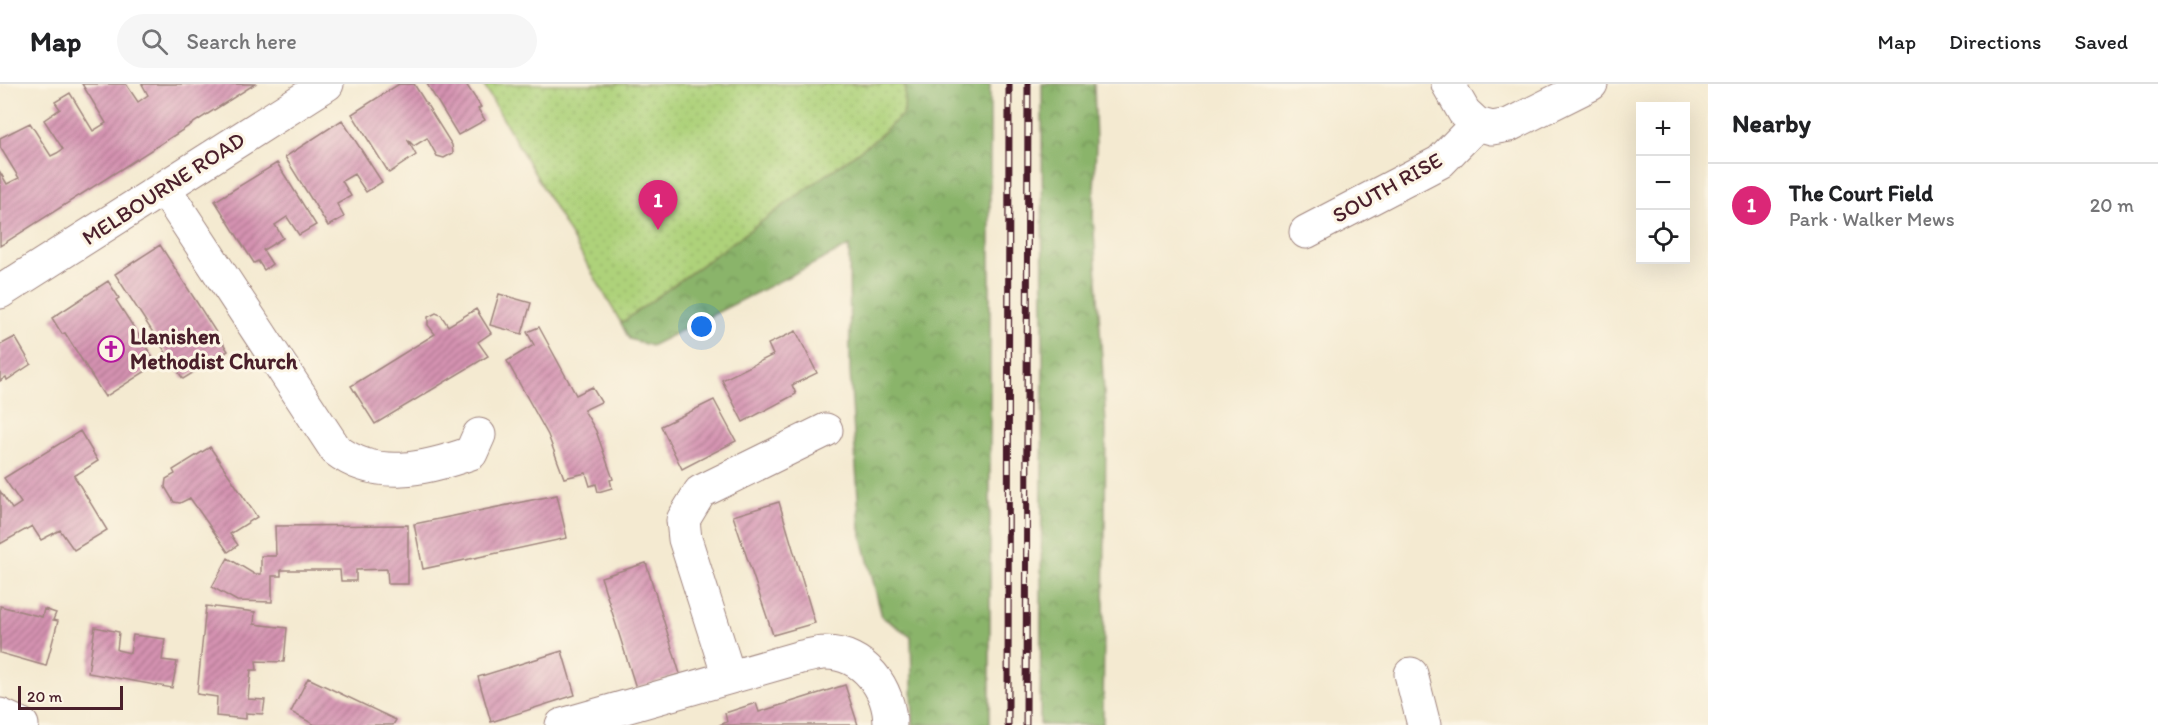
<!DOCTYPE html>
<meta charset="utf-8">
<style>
:root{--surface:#fff;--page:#f6f6f6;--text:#202124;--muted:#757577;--line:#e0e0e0;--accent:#db2777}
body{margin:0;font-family:Itim,sans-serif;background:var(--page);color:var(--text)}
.controls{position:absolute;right:18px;top:18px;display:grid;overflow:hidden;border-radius:0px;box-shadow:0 6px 24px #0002}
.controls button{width:54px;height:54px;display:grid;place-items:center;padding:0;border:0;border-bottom:2px solid var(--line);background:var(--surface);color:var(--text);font:30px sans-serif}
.scale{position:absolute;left:18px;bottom:15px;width:105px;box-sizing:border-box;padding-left:6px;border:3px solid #4a1f2b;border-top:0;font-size:16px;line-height:21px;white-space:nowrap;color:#4a1f2b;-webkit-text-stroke:4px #fcf5e5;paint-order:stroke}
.you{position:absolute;left:702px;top:243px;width:21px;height:21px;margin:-15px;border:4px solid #fff;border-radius:50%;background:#1a73e8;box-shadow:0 0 0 9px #1a73e833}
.badge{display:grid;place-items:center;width:39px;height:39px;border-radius:50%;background:var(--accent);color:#fff;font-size:20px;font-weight:700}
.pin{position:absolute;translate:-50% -50px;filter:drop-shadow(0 2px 3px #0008)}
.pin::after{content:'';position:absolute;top:32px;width:21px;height:18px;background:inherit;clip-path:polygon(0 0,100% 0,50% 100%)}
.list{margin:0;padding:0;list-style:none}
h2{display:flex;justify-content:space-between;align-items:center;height:78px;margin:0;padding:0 24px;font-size:26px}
h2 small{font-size:20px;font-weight:400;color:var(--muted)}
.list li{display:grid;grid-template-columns:39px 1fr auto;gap:18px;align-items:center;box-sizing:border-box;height:84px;padding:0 24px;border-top:2px solid var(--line)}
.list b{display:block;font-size:22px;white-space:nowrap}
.list p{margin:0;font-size:20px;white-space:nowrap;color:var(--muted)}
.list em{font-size:20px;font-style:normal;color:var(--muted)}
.icon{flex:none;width:33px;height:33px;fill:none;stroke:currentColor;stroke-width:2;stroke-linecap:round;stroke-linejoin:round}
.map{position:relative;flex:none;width:1708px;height:641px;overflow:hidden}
header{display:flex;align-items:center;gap:36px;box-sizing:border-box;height:84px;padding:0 30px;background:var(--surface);border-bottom:2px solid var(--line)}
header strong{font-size:28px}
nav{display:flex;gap:33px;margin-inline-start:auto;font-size:21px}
.search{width:420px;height:54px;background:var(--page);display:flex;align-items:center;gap:15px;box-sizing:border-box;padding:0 21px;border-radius:33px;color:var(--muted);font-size:22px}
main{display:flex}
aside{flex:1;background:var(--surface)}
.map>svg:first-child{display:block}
.forest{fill:url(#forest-crowns);stroke:#6a6a4a;stroke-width:1.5}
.park{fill:url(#park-dots);stroke:#7c7852;stroke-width:1.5}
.building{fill:url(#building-hatch)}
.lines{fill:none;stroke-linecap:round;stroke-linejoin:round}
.minor-casing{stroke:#9f847e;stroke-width:35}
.tertiary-casing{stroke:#9f847e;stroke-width:35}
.minor{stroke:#fff;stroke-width:33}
.tertiary{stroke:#fff;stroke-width:33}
.rail-casing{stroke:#4a1f2b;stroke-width:7}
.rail{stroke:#fcf5e5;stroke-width:4.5;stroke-dasharray:14;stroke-linecap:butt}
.labels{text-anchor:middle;stroke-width:6;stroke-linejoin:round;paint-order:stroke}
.street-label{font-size:22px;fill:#4a1f2b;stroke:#fcf5e5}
.poi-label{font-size:22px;font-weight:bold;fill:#4a1f2b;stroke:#fcf5e5;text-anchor:start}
</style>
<header>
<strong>Map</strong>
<div class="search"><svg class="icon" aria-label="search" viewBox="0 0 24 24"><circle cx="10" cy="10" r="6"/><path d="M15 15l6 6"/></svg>Search here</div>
<nav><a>Map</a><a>Directions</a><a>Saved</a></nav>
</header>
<main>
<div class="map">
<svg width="1708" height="641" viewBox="0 0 1708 641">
<defs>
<pattern id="forest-crowns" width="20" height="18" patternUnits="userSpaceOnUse" patternTransform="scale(1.5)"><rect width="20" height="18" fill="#8ab46a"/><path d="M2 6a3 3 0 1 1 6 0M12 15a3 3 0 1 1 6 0" fill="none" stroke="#739257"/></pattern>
<pattern id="park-dots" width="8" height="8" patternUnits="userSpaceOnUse" patternTransform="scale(1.5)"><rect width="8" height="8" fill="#aed27a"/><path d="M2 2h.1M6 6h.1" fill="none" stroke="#97b46a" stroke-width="1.8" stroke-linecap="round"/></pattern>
<pattern id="building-hatch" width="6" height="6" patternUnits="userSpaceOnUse" patternTransform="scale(1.5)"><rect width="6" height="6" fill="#d492b1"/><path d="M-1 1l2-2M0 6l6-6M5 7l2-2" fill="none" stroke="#ae7790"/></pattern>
</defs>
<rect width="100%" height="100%" fill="#fcf5e5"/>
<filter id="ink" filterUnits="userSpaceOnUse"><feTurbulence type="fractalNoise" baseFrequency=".0167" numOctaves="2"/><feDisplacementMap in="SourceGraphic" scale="12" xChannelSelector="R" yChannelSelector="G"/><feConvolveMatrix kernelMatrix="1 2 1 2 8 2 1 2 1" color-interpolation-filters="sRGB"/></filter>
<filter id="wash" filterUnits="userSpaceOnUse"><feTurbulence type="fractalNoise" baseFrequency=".008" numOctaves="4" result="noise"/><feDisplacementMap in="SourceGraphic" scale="24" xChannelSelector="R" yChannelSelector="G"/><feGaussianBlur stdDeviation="1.35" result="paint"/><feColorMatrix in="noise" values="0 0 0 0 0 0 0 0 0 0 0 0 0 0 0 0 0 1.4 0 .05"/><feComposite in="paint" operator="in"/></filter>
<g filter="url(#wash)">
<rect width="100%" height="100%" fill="#f4ead1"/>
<path class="forest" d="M 905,0 L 990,0 L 990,641 L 913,641 L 911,552 L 882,533 L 860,445 L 850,287 L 849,162 L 651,262 L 629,255 L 621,239 L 877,54 L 904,29 Z
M 1042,0 L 1094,0 L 1096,60 L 1093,132 L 1106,340 L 1103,641 L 1040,641 L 1043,278 Z"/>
<path class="park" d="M 483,0 L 905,0 L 904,29 L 877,54 L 621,239 Z"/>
<g id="blocks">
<path class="building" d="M 82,0 L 126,0 L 138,18 L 148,11 L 142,0 L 255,0 L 0,162 L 0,88 L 7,100 L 19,94 L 0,63 L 0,54 L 30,39 L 51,72 L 57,69 L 63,65 L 44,36 L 60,25 L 55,18 L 70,9 L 93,47 L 106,39 Z
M 399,0 L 414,0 L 452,61 L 453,69 L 444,74 L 437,72 L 427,54 L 414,62 L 407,55 L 416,71 L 389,89 L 352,30 Z
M 427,0 L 466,0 L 481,23 L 478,25 L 485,36 L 458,51 Z
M 342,36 L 382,98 L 366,108 L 354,90 L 342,97 L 351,112 L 337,120 L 344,133 L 328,142 L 285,73 Z
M 277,79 L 316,141 L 299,151 L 287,133 L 275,141 L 283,154 L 263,166 L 272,180 L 264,186 L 258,177 L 254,179 L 215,117 Z
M 160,161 L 228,267 L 183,295 L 115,190 Z
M 108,197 L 119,214 L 116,216 L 157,280 L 105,313 L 65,249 L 62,250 L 52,234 Z
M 499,210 L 531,219 L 522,250 L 490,241 Z
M 476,225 L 491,249 L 478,258 L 488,272 L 375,340 L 351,302 L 435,250 L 428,241 L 428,233 L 436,229 L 441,231 L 448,242 Z
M 539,243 L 576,311 L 592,303 L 601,318 L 584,326 L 596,347 L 613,395 L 610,396 L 612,404 L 598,408 L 596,400 L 590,402 L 586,389 L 564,394 L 548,351 L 507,277 L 534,261 L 527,248 Z
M 796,247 L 817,289 L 792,301 L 796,310 L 743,338 L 722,296 L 773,271 L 768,260 Z
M 15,253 L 31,280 L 7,296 L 6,293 L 0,297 L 0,261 Z
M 714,316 L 736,357 L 682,385 L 661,342 Z
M 80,347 L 98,377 L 74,392 L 107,446 L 74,466 L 60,446 L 41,456 L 32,442 L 0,460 L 0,407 L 12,425 L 21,419 L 4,394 Z
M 210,363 L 257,433 L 230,450 L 238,461 L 228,468 L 190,414 L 180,419 L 174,418 L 165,403 L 166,395 L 175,390 L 173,386 Z
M 557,411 L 567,454 L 423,485 L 414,440 Z
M 779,418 L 815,539 L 773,551 L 733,432 Z
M 408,441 L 408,500 L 388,500 L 387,485 L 356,486 L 356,497 L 341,497 L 340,486 L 281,486 L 281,492 L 272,492 L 272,518 L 237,517 L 212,503 L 228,474 L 254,490 L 261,490 L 261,472 L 276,472 L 275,442 Z
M 646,479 L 680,590 L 636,604 L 601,493 Z
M 0,522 L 42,533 L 44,525 L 56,529 L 53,536 L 58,537 L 46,582 L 0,569 Z
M 206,522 L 255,528 L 254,540 L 287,544 L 284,578 L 256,577 L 257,586 L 251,586 L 248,615 L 265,616 L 263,630 L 246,629 L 246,635 L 216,632 L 217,613 L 197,610 Z
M 95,543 L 119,548 L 117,566 L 130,569 L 133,551 L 165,555 L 162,576 L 177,578 L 172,604 L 88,589 Z
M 562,567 L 575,611 L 491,638 L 478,593 Z
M 308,594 L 396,636 L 393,641 L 315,641 L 291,628 Z
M 845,601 L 858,641 L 719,641 L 727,638 L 725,629 L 756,619 L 759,628 Z"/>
</g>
</g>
<g filter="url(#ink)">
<use href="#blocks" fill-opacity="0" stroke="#9f847e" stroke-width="1.5"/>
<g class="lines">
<g class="minor-casing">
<path id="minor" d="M 1448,0 L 1464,28 L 1477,40
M 164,104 L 336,366 C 376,397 426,385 471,369 L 479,351
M 1306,148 L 1440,78 L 1477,40 L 1492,44 L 1509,41 L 1591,0
M 0,208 L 327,0
M 1411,590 L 1424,641
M 729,593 L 685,455 L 683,436 L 700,408 L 826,346
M 562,641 L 801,573 C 809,572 817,569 824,569 C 864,568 890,605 890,641"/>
</g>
<g class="tertiary-casing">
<path id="tertiary" d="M 0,631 L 22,641"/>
</g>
<use href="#minor" class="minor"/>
<use href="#tertiary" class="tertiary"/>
<g class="rail-casing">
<path id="rail" d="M 1008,641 L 1009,0
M 1026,641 L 1028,0"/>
</g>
<use href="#rail" class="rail"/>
</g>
</g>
<defs>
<g id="church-ring" transform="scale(1.35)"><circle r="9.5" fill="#fcf5e5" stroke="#b5179e" stroke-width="1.5"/><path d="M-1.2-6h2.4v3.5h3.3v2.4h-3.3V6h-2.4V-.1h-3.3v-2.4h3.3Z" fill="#b5179e"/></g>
</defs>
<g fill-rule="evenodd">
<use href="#church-ring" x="111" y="265"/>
</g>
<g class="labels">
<g class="street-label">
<text transform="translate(1387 103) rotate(-29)" y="8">SOUTH RISE</text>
<text transform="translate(163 104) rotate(-33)" y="8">MELBOURNE ROAD</text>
</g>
<g class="poi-label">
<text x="130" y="260">Llanishen<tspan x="130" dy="25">Methodist Church</tspan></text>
</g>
</g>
</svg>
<div class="controls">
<button>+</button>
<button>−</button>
<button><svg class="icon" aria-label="locate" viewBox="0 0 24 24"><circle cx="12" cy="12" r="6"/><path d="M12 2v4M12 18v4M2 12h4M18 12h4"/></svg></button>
</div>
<div class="scale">20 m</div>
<div class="you"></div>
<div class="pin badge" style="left:658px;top:146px">1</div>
</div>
<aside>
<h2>Nearby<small></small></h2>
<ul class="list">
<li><span class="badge">1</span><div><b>The Court Field</b><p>Park · Walker Mews</p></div><em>20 m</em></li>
</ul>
</aside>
</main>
